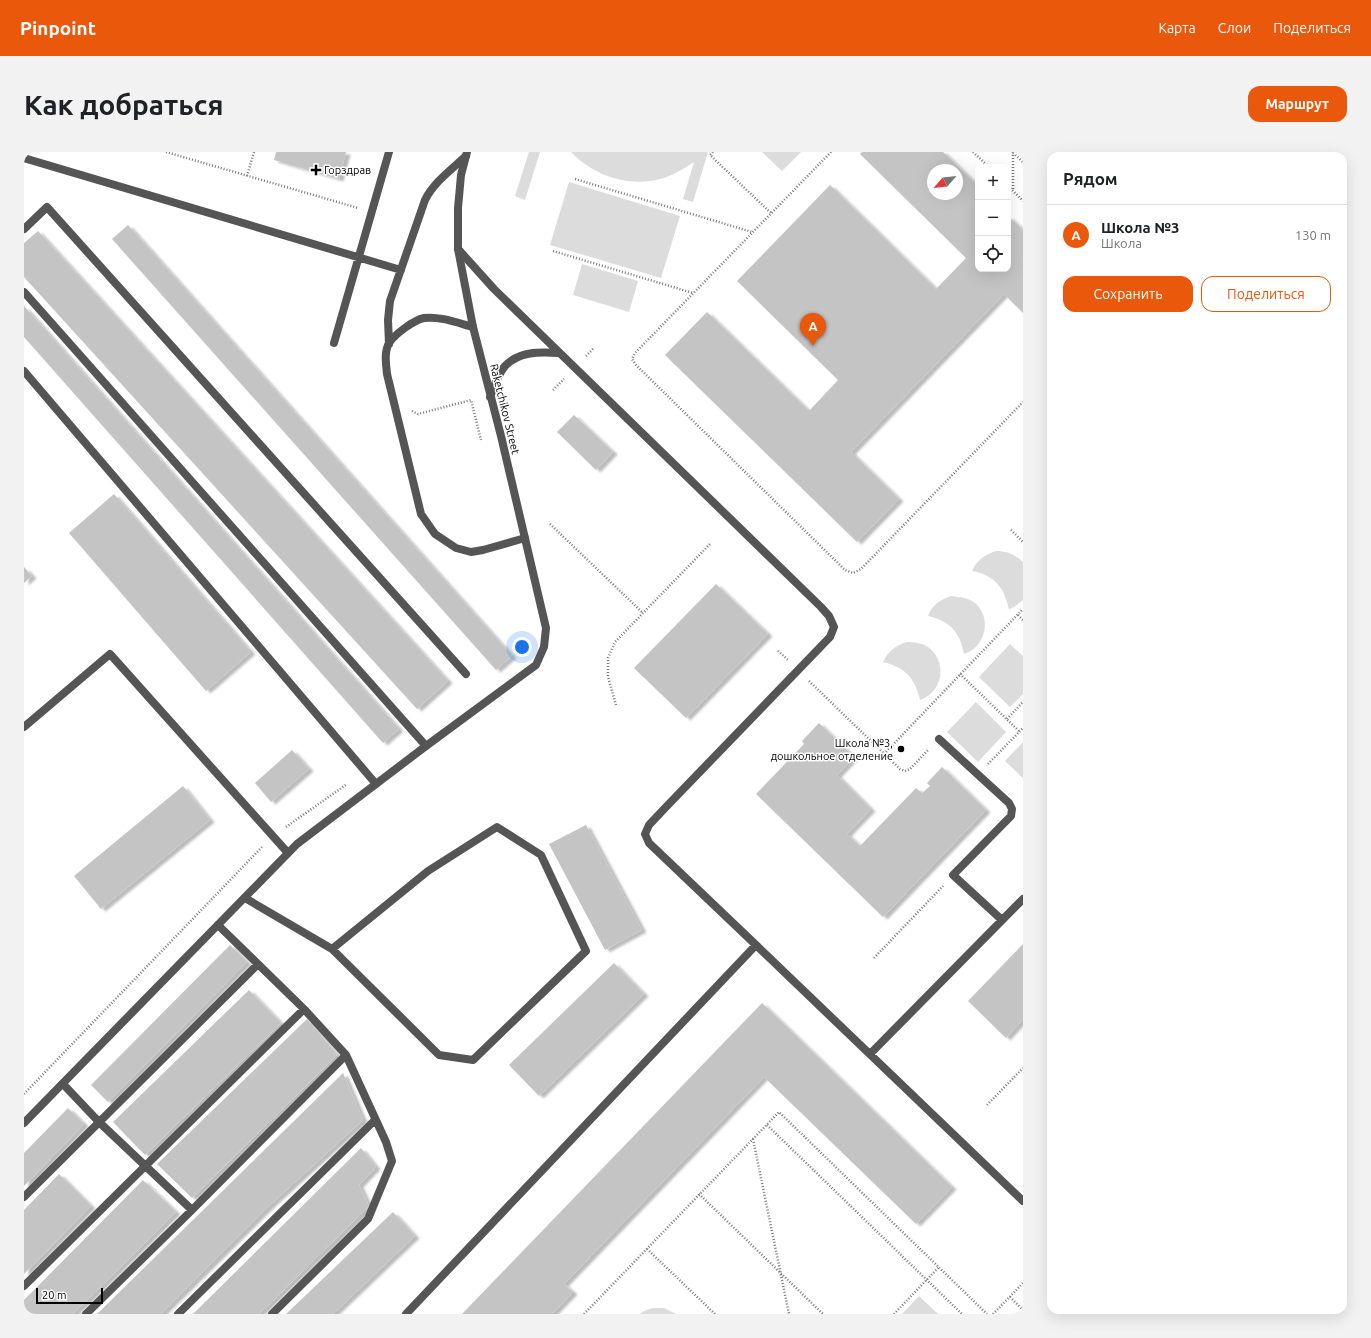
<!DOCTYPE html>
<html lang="ru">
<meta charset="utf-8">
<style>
:root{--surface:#fff;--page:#f2f2f2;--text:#202124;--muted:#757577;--line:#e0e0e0;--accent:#ea580c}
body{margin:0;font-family:Ubuntu,sans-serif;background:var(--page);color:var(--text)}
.controls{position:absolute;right:12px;top:12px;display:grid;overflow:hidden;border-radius:8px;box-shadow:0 4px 16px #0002}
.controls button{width:36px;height:36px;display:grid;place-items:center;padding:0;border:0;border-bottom:1px solid var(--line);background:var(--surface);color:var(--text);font:20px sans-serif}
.compass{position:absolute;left:903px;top:12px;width:36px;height:36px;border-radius:50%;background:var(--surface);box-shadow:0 4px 16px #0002;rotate:242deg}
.scale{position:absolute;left:12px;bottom:10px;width:67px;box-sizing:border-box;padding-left:4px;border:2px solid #000;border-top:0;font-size:11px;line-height:14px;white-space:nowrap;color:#000;-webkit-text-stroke:3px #fff;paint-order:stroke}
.you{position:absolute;left:498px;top:495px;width:14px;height:14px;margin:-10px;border:3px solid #fff;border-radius:50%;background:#1a73e8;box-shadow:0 0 0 6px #1a73e833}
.badge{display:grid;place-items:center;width:26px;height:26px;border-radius:50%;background:var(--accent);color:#fff;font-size:13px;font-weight:700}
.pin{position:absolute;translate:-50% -33px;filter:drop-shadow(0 1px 2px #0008)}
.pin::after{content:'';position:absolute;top:21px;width:14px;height:12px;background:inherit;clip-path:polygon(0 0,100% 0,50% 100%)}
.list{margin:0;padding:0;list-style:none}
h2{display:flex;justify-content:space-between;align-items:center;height:52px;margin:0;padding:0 16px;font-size:17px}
h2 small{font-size:13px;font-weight:400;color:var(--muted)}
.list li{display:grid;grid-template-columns:26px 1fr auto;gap:12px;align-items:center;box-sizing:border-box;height:60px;padding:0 16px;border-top:1px solid var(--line)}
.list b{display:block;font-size:15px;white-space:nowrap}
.list p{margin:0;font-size:13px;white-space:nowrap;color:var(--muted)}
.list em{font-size:13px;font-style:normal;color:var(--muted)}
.actions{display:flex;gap:8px;padding:12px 16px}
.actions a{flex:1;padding:9px 0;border:1px solid var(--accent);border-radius:12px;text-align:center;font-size:14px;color:var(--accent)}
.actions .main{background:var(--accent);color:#fff}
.icon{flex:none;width:22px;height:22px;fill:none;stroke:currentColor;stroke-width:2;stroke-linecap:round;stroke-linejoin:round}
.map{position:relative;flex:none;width:999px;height:1162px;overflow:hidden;border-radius:12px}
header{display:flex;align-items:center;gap:24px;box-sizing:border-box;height:56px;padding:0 20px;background:var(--accent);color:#fff}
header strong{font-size:19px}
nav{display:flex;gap:22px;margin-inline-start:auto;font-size:14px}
.intro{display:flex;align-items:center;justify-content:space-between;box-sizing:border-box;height:96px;padding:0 24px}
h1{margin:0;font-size:28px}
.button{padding:10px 18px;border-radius:12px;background:var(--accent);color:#fff;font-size:14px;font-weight:700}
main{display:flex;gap:24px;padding:0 24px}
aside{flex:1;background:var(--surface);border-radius:12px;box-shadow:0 4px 16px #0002}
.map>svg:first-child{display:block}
.green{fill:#dcdcdc}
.building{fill:#c4c4c4;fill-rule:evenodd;filter:url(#shadow)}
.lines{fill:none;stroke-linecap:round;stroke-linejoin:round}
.path{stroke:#777;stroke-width:2.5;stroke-dasharray:1 2;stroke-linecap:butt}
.lane{stroke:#555;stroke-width:8}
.street{stroke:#555;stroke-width:8}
.poi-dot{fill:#000;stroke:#fff;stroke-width:1.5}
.labels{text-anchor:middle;stroke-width:3;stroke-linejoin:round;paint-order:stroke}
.poi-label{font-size:11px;fill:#000;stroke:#fff;text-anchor:start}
.street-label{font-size:11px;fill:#000;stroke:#fff}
</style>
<header>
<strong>Pinpoint</strong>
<nav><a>Карта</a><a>Слои</a><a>Поделиться</a></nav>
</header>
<div class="intro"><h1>Как добраться</h1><a class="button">Маршрут</a></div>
<main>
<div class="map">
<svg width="999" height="1162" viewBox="0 0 999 1162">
<defs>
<filter id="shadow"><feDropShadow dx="4.5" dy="2.5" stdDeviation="1" flood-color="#0004"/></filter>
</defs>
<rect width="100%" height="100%" fill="#fff"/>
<path class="green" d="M 505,0 L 516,0 L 501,48 L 491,44 Z
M 547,0 L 684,0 L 669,50 L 659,47 L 670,10 C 661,16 651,22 640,26 C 607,36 571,25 547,0 Z
M 738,0 L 777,0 L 758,19 Z
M 545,30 L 656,64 L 637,126 L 526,93 Z
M 558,112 L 614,129 L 605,160 L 549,143 Z
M 972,399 C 983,399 990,402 999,410 L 999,448 L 990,455 L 985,457 C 980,435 970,423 948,419 C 953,408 960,403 972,399 Z
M 927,444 C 934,445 939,445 946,448 C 969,459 964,495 940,502 C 936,480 926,469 904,464 C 908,453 916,448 927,444 Z
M 883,490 C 890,490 898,491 904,495 C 924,510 919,540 896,548 C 891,526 881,515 859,510 C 864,499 871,494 883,490 Z
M 986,492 L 999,504 L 999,542 L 986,555 L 955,525 Z
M 952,550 L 982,580 L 954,610 L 923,580 Z
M 999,590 L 999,626 L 981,609 Z
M 895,1144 L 914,1162 L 878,1162 Z
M 629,1156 L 640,1156 L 652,1162 L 616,1162 L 620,1159 Z"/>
<path class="building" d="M 252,0 L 322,0 L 315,27 L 250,8 Z
M 838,0 L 919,0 L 954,34 L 954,117 L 984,117 L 984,64 L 999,78 L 999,161 L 980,142 L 827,300 L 875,347 L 833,390 L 641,203 L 683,160 L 785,259 L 814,228 L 713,129 L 806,33 L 912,137 L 942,106 L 836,2 ZM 909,18 L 933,18 L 933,42 L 909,42 Z
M 104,73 L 488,504 L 472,518 L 88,87 Z
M 14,79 L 424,529 L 393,557 L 0,125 L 0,91 Z
M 0,154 L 375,577 L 359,591 L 0,185 Z
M 550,263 L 589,300 L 572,318 L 533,280 Z
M 90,342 L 227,500 L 182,539 L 45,381 Z
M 0,415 L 8,424 L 0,431 Z
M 692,432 L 744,482 L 662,566 L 610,516 Z
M 795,571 L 830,605 L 813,623 L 847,657 L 823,682 L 836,694 L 892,636 L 898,641 L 906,634 L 903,631 L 918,615 L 962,658 L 859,765 L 732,642 L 780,592 L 778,589 Z
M 268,598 L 285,617 L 247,650 L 231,631 Z
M 159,634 L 186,668 L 77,757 L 50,724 Z
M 562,673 L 618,778 L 581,798 L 525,692 Z
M 999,792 L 999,867 L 982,886 L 944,849 Z
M 206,793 L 223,810 L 84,950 L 67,933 Z
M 590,811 L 620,842 L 515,944 L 485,913 Z
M 225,838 L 257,871 L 121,1003 L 89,970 Z
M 738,851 L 928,1035 L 892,1072 L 740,925 L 540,1132 L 549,1140 L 528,1162 L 438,1162 Z
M 283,867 L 313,903 L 168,1046 L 133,1012 Z
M 319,921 L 339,968 L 246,1053 L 137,1162 L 73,1162 Z
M 44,956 L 60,972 L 0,1034 L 0,1001 Z
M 337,996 L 352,1015 L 335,1033 L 345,1054 L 235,1162 L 169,1162 Z
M 35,1022 L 67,1054 L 0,1122 L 0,1058 Z
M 119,1028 L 152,1060 L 49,1162 L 0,1162 L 0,1148 Z
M 369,1060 L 391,1084 L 309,1162 L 262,1162 Z"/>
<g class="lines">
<path class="path" d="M 142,0 L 334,56
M 689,0 L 686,3 L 747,61
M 807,0 L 611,201 L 608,207 L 612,213 L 821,418 L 829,421 L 837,417 L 999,250
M 949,0 L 965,15
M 989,0 L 989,39
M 989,1 L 999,10
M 223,24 L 230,0
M 551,27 L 728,80
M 984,34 L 999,49
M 529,99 L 669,141
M 562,204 L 570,196
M 529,238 L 540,227
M 388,259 L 394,262 L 447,248 L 457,288
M 526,372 L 619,461
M 987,378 L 999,390
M 994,463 L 999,468
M 754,499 L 764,508
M 936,522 L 996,580
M 785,529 L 876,617 L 881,619 L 886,617 L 905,597
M 592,553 L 584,525 L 584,506 L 591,490 L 687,391
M 983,567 L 999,550
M 860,602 L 999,457
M 964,612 L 999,576
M 262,675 L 323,632
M 850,806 L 919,734
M 0,942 L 238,695
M 963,953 L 999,916
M 743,973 L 938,1162
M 729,987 L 765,1162
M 675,1042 L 799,1162
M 623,1097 L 691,1162
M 986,1145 L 999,1158 L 995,1162
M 560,1162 L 755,960 L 963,1162
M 870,1162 L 915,1115
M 969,1162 L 999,1131"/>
<path class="lane" d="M 0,6 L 377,118
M 0,77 L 23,55 L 442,522
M 434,97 L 470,137 L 797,455 L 805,464 L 810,475 L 806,485 L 641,656 L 625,673 L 621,682 L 625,691 L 732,793
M 0,140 L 402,594
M 449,175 C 434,171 416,164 400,166 C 390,168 371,182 365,191 C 360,200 362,212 363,222 L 397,362 L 411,382 L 432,396 L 447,400 L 459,398 L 501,386
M 310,191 L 365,0
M 365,192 L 364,168 L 366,149 L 401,48 C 410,30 427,18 442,4
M 0,219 L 352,632
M 466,245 C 470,234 474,222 481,214 C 495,199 516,200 534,201
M 0,575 L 86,502 L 264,701
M 915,587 L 985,651 L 988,657 L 987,664 L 929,723 L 978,768
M 221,746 L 308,797 L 415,903 L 449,908 L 562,799 L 517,703 L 473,675 L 404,719 L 308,797
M 194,773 L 280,857 L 322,903 L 362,990 L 368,1009 L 344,1067 L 248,1162
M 846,902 L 999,747
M 39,932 L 75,970 L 168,1058
M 0,1045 L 234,812
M 0,1134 L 280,857
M 62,1162 L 168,1058 L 322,903
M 154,1162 L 351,968
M 382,1162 L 732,793 L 999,1049"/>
<path class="street" d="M 0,971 L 273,692 L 402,594 L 512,513 L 520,495 L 522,476 L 477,284 L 449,175 L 434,97 L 434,56 L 437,23 L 443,0"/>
</g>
<g class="poi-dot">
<path d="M290 12h4v4h4v4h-4v4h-4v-4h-4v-4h4z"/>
<circle cx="877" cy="597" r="4"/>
</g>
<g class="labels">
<g class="poi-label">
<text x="300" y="22">Горздрав</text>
<text x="869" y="595" text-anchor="end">Школа №3,<tspan x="869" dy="13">дошкольное отделение</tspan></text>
</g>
<g class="street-label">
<text transform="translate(481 257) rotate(76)" y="4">Raketchikov Street</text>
</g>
</g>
</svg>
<div class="controls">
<button>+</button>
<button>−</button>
<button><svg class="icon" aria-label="locate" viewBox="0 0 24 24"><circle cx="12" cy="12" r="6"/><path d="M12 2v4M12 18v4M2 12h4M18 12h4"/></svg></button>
</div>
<svg class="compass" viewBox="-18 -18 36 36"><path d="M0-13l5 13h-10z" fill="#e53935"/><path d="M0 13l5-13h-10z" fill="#757577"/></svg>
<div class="scale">20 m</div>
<div class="you"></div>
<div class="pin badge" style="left:789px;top:194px">A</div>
</div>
<aside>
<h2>Рядом<small></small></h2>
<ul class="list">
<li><span class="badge">A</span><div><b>Школа №3</b><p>Школа</p></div><em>130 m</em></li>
</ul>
<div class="actions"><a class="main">Сохранить</a><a>Поделиться</a></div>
</aside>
</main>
